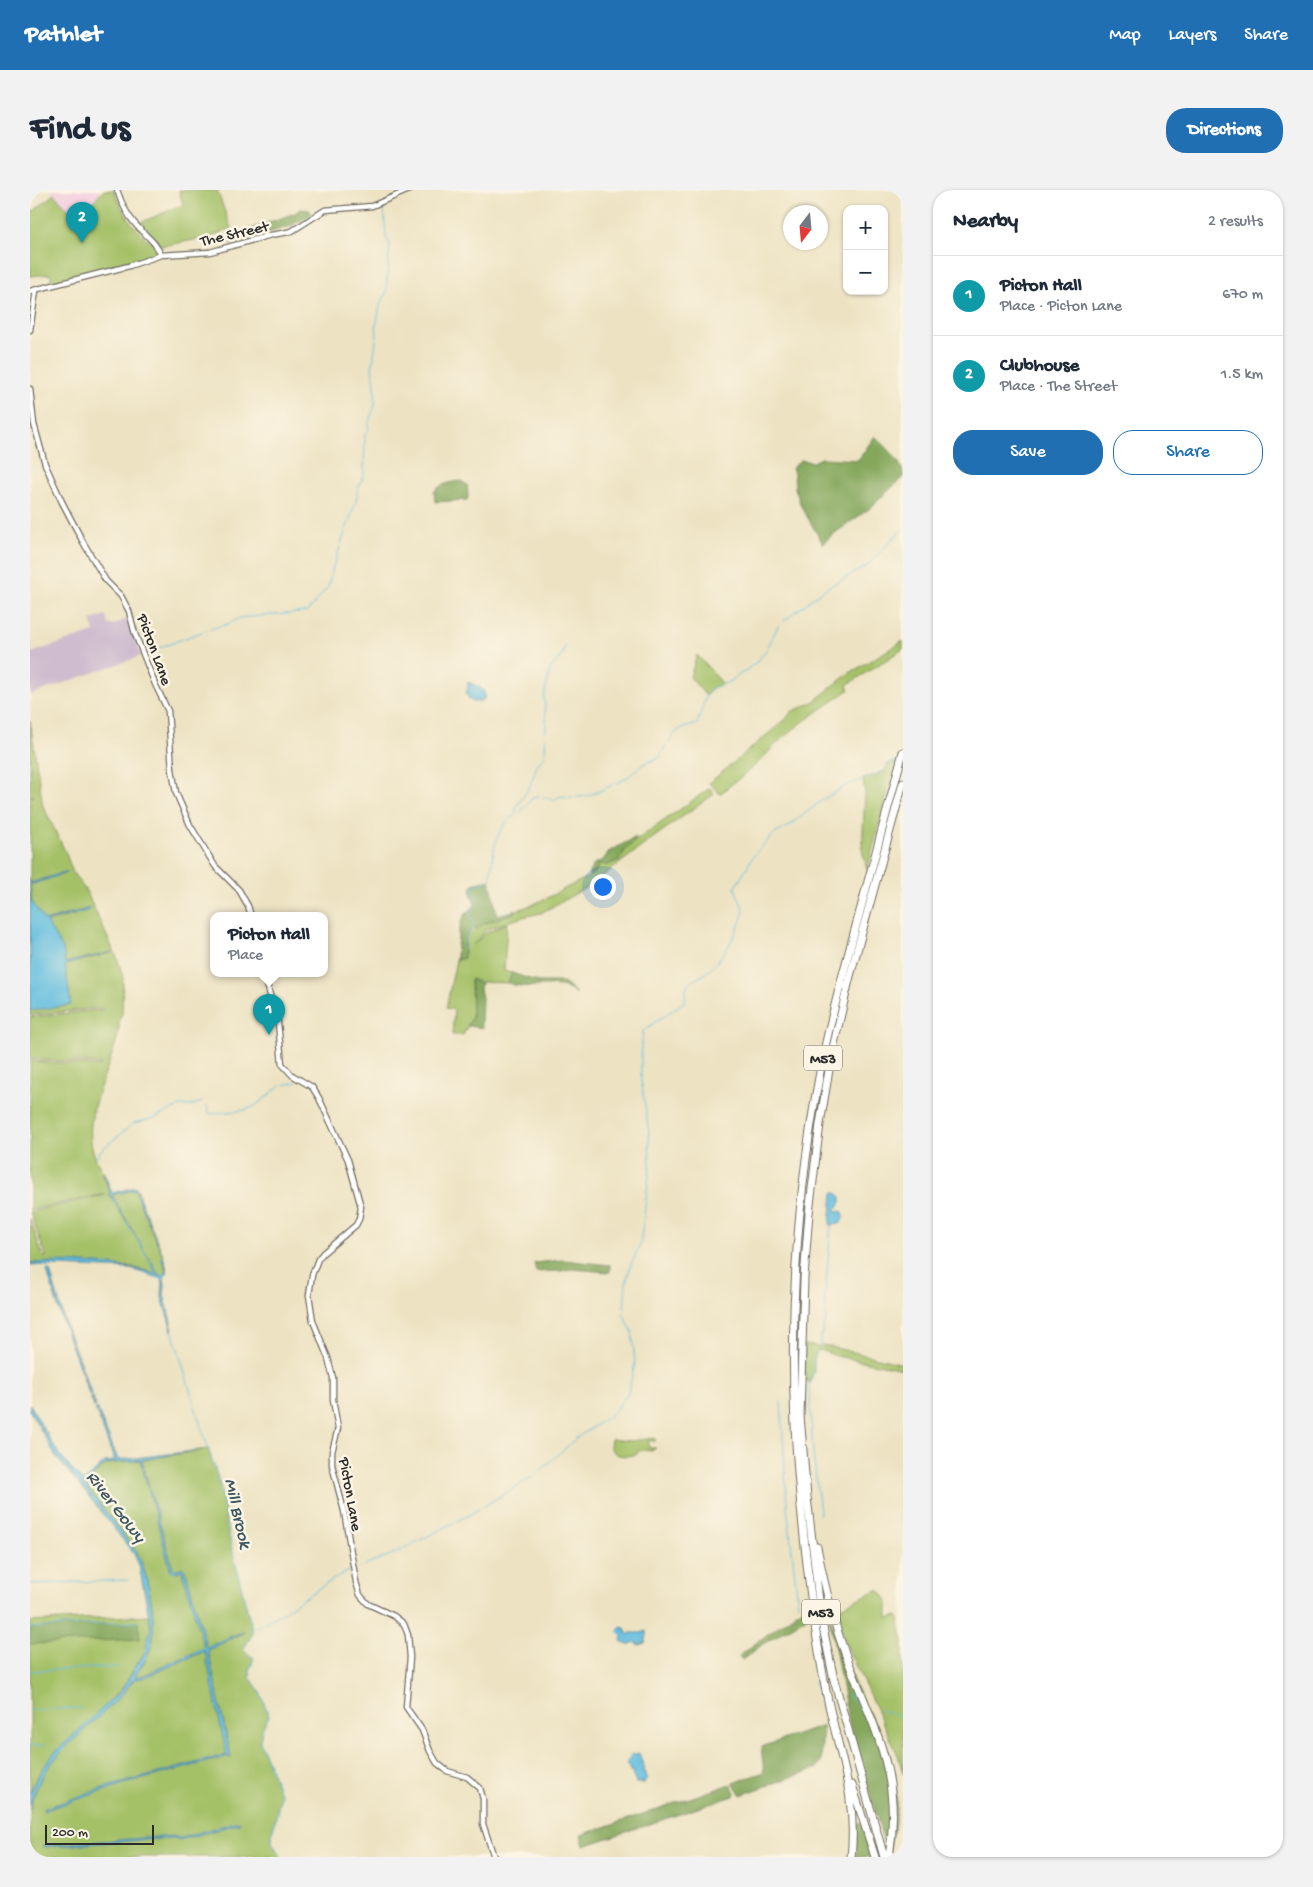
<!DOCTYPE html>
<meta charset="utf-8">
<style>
:root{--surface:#fff;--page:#f2f2f3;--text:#1f2937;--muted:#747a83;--line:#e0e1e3;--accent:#1f6fb2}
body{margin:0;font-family:"Gochi Hand",sans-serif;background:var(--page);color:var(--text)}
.controls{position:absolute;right:15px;top:15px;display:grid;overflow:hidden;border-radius:10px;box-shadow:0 1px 4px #0004}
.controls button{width:45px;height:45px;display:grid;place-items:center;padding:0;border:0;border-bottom:1px solid var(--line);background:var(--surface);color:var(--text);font:25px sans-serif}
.compass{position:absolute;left:753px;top:15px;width:45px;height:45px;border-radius:50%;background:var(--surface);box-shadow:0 1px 4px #0004;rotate:196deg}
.scale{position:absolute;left:15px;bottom:12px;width:109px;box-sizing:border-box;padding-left:5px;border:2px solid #2b2b2b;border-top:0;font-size:14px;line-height:18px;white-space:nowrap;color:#2b2b2b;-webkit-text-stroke:4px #fcf5e5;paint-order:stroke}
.you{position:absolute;left:572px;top:696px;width:18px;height:18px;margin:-12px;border:4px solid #fff;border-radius:50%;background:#1a73e8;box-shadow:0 0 0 8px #1a73e833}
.badge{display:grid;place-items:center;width:32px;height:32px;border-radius:50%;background:var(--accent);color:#fff;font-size:16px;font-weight:700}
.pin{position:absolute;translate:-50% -41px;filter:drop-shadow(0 1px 2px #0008)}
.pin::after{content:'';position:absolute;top:26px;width:18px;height:15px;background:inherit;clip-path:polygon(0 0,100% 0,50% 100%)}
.popup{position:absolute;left:180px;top:722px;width:118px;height:65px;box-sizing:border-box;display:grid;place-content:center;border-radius:10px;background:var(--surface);filter:drop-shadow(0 1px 4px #0005);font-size:16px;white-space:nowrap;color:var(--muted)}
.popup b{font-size:19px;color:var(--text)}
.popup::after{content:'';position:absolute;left:50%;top:100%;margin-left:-10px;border:10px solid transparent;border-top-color:var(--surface)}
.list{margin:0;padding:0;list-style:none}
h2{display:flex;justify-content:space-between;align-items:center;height:65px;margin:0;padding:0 20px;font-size:21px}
h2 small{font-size:16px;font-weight:400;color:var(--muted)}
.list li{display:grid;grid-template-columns:32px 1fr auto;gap:15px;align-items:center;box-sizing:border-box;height:80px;padding:0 20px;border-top:1px solid var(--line)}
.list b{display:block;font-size:19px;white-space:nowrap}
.list p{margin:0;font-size:16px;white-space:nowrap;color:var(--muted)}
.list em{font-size:16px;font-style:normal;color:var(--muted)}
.actions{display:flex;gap:10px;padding:15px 20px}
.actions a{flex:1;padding:11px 0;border:1px solid var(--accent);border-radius:20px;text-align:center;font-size:18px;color:var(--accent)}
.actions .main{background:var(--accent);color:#fff}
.map{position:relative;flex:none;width:873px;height:1667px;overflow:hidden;border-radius:20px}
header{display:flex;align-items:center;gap:30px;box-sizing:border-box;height:70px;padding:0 25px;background:var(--accent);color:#fff}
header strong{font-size:24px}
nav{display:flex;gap:28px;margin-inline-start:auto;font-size:18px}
.intro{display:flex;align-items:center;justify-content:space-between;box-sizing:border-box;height:120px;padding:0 30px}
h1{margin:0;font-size:35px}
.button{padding:12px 22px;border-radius:20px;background:var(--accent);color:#fff;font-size:18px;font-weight:700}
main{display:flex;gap:30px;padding:0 30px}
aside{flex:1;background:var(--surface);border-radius:20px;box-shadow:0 1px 4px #0004}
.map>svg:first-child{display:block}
.built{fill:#f3cfe0}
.industrial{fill:#cfbdcf}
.green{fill:#a5c168;stroke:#68764a}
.forest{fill:#84a75c;stroke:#586944}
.water{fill:#62bddf;stroke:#467485}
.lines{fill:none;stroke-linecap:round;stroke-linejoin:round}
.stream{stroke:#62bddf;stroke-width:1}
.tertiary-casing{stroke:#6f6b60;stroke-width:7}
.motorway-casing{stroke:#6f6b60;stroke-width:9}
.tertiary{stroke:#fff;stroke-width:4.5}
.motorway{stroke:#fff;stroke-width:7}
.labels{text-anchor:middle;stroke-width:5;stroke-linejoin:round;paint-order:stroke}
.shield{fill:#fcf5e5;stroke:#6a6863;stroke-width:1}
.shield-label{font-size:15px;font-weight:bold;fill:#2b2b2b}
.street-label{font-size:16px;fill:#2b2b2b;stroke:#fcf5e5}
.water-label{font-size:18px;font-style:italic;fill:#3c5761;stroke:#fcf5e5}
</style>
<header>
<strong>Pathlet</strong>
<nav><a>Map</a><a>Layers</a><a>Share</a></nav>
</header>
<div class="intro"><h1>Find us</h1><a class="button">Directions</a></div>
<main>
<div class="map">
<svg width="873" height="1667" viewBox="0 0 873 1667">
<rect width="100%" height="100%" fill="#fcf5e5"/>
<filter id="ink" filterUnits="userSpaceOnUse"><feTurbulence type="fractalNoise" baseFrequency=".02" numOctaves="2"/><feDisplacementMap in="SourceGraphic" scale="10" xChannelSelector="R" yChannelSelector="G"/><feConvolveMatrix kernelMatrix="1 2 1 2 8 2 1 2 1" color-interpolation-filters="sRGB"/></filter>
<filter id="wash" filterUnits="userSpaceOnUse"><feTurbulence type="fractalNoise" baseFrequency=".0096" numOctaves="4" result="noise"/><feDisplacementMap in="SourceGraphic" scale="20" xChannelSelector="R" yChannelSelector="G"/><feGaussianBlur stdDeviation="1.12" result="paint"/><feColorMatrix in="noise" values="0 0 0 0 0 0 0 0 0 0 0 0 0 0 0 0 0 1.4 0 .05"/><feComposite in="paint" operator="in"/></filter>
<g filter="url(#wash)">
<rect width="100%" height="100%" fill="#ede3c3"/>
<path class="built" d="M 20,0 L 67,0 L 70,5 L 47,28 Z"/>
<path class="industrial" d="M 76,425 L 78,435 L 87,434 L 97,428 L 111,466 L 0,505 L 0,463 L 64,442 L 61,430 Z"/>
<path class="green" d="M 74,0 L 84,0 C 93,24 105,41 125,56 L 125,64 L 121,67 L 45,85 L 22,92 L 20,84 L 0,86 L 0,24 L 24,4 L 47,28 Z
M 149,0 L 187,0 L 201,38 L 181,47 L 132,56 L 109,33 L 153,15 Z
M 873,451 L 873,459 L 817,495 L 819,500 L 770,534 L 747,553 L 728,573 L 690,604 L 679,593 L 756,529 L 761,522 L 783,512 L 818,484 Z
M 667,465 L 693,494 L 682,498 L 676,506 L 660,487 Z
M 0,531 L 13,616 L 35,661 L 43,683 L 56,701 L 88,770 L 93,788 L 92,825 L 90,826 C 89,833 89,841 87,848 C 76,892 42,940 74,983 L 73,984 L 80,1003 L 78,1005 L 80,1005 L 120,1071 L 82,1005 L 106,999 L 108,1009 L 133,1065 L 131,1066 L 137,1081 L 132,1086 L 128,1084 L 121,1073 L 127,1084 L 102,1077 L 0,1073 L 0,1029 L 13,1067 L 16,1067 L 0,1022 L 75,1005 L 75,1004 L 0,1020 L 0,871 L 70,876 L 70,874 L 0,869 L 0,827 L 72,820 L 72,818 L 0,825 L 0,783 L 83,762 L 0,781 L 0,737 L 60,720 L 60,718 L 0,735 L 0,694 L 37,683 L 37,682 L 0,693 L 0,607 L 4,606 L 0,606 Z
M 861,572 L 866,572 L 837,680 L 832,659 L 835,604 L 833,589 L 855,581 L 858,574 Z
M 680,598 L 684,604 L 623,648 L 561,695 L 511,723 L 493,727 L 457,739 L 443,755 L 456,743 L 477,733 L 474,781 L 482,783 L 478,793 C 466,792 452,794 441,789 L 442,828 L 433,845 L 422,845 L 424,820 L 416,818 L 426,770 L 434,768 C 433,754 435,747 444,736 L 447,740 L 453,734 L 511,711 L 565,683 L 569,674 L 592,666 L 595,660 L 604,652 Z
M 774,1155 L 790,1157 L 793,1155 L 873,1174 L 873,1179 L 806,1166 L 790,1160 L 787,1161 L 784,1170 L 784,1182 L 779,1193 L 776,1189 Z
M 624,1248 L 626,1251 L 618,1251 L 619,1258 L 626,1258 L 622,1261 L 610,1260 L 606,1265 C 596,1266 585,1268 580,1257 L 581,1249 L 600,1251 Z
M 178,1259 L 189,1291 L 201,1355 L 222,1439 L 222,1445 L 213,1460 L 224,1468 L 220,1479 L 220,1487 L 230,1502 L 239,1526 L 232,1539 L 230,1552 L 251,1606 L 242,1643 L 242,1652 L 251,1667 L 0,1667 C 0,1651 0,1633 0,1617 C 10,1562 74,1532 104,1489 L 113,1488 L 175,1461 L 198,1564 L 197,1564 L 201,1568 L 178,1460 L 214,1442 L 214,1441 L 177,1457 L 176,1456 L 156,1382 L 152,1377 L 145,1380 L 143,1378 L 114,1280 L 113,1280 L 141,1381 L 144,1383 L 152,1380 L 175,1458 L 112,1486 L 104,1487 C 110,1478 118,1468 121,1456 C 128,1433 118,1387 108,1364 L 54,1294 L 76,1274 L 110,1270 L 112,1277 L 114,1277 L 112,1270 Z
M 849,1399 L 858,1412 L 858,1428 L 868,1426 L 870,1432 L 869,1433 L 871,1443 L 873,1444 L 873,1584 L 868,1565 L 819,1462 L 809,1433 L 810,1417 Z
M 119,1425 L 121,1442 L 117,1459 L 94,1496 L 69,1523 L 23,1564 L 6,1589 L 0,1604 L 0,1432 Z"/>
<path class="forest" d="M 271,19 L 279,20 L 282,24 L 261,36 L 201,54 L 201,46 L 265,23 Z
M 845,246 C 856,257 873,271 873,287 L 839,319 L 802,345 L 793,354 L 771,316 L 765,298 L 764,283 L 762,278 L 771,270 L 782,272 L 792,268 L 828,270 Z
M 431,291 L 437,295 L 438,306 L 437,310 L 405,312 L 404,302 C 410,294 421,292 431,291 Z
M 606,647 L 604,652 L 595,660 L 589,670 L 578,675 L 569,674 L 568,679 L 559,686 L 559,682 L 565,673 L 572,671 L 580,661 Z
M 460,690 L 467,725 L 487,720 L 484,723 L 453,734 L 447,740 L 444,737 C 434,747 433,755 434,768 L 426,770 C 426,762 429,731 434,726 C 438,721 441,721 445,714 L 441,702 L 443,694 Z
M 482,783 L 509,792 L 532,792 L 546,803 C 541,801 536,797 531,796 C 513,794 496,800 478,793 Z
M 441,789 L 448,793 L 451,793 L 450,799 L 452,808 L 451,835 L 453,838 L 437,836 L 442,828 Z
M 533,1070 L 580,1075 L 580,1082 L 541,1079 L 531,1081 L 506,1082 L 504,1073 Z
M 772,1418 L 776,1422 L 777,1427 L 733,1454 L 712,1470 L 709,1466 Z
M 799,1425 C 808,1450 816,1475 827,1500 C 835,1517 846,1533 853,1551 C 869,1586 872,1625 857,1662 L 818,1529 Z
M 108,1432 L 110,1449 L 0,1454 L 0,1438 Z
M 793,1536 L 791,1571 L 787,1578 L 711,1605 L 703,1593 L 734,1582 L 731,1557 Z
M 701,1594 L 705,1603 L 704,1606 L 554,1656 L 551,1645 Z
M 831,1632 L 842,1667 L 826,1667 L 827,1634 Z"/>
<path class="water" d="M 438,492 C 446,495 457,498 454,509 C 444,515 439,512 436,502 L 438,499 Z
M 37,681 L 37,683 L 0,695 L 2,712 L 15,731 L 60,718 L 60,720 L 16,732 L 33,759 L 35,773 L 83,762 L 35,775 L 41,815 L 0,821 L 0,690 L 1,693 Z
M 73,983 L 74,983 L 82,1003 L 105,997 L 108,1001 L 110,1009 L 132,1063 L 108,1009 L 106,999 L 82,1005 L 120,1071 L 80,1005 L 78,1005 L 80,1003 Z
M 805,1002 L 811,1007 C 812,1015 809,1015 805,1020 L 813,1022 L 814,1028 L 810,1034 L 800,1035 L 803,1003 Z
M 133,1065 L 138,1083 L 134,1087 L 135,1094 L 134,1105 L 143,1140 L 142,1141 L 132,1107 L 133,1091 L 129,1088 L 100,1079 L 0,1075 L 0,1073 C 38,1071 90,1073 126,1084 L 121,1073 L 122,1072 L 128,1084 L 132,1086 L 137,1081 L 131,1066 Z
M 17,1081 L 20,1081 L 35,1133 L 66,1216 L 64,1217 L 31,1127 Z
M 0,1214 L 15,1242 L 18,1243 L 17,1245 L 30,1266 L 53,1292 L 75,1272 L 85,1271 L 65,1219 L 67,1218 L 88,1270 L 171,1260 L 112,1270 L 114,1277 L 112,1277 L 110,1270 L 76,1274 L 54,1294 L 108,1364 C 118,1385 128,1434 121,1456 C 118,1468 110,1477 105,1487 L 112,1486 L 174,1458 L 152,1380 L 144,1383 L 141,1381 L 113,1280 L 114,1279 L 143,1378 L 145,1380 L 152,1377 L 156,1382 L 176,1456 L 177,1457 L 214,1441 L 214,1442 L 178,1460 L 201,1568 L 197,1567 L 175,1461 L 113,1488 L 104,1489 C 73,1534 11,1560 0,1619 L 0,1604 L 6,1589 L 23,1564 L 90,1502 L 115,1462 L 121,1436 L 109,1375 L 104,1364 L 54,1300 L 27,1268 L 0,1221 Z
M 592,1437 L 595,1438 L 598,1445 L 600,1443 L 611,1443 L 616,1441 L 617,1445 L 615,1453 L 609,1455 L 604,1452 C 599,1456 595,1455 591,1451 L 592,1446 L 588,1442 L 590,1438 Z
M 609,1563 L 614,1578 L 612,1580 L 614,1581 L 617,1590 L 614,1593 L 606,1593 L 602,1584 L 603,1581 L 600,1581 L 597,1572 L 601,1565 Z
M 195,1565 L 196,1567 L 91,1595 L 13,1621 L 13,1619 L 73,1598 Z
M 209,1631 L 210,1633 L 150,1650 L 143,1648 L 14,1657 L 13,1655 L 142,1646 L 150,1648 Z"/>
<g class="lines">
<path class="stream" d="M 754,431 L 793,400 L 837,376 L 873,338
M 118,462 L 177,440 L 201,433 L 209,428 L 277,422 L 298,397 L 302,380 L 326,311 L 328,299 L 334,284 L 335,245 L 339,239 L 338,235 L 345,215 L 345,193 L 342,179 L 347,144 L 346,137 L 350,115 L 356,104 L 359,66 L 360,55 L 356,47 L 354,17
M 639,553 C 648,536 650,540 667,534 L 676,506 L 682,498 L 701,491 L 728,471 L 737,459 L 748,436 L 750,434
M 515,562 L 516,529 L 514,508 L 520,479 L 533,464 L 536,455
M 586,594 L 598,587 L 613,574 L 629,568 L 637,555
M 513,607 L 525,610 C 531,603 539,608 548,607 C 559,607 572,600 582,595
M 489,624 L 503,607 L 509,606
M 435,761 L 435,750 L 444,735 L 443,729 L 440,724 L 446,713 C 438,688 447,698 460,690 C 464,662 462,642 486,624 L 486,618 L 500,596 L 507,575 L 515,565
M 255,895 L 267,892
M 177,916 L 179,923 L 182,924 C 195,921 213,923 225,916 C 235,910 242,901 251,895
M 67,967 L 70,961 L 104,933 L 125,928 L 143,919 L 146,919 L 149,916 L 160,916 L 172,912
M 96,1031 L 127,1083
M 16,1074 L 19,1082
M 594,1119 L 596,1094 L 600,1077 L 610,1055 L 620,978 L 619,943 L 611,890 L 611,860 L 613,841 L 654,812 C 657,806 654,799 658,794 C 661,790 667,789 672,786 C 692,771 707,745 714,721 L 705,698 L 724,665 L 743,645 L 759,636 L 794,609 L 817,595 L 852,583 L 855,581 L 858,574 L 866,572
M 142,1140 L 170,1233 L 187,1285 L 201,1355 L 222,1439 L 222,1445 L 213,1460 L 224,1468 L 220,1479 L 220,1487 L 230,1502 L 239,1526 L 232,1539 L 230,1552 L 251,1606 L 242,1643 L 242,1652 L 251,1667
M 790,1157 L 793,1137 L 796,1132 L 795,1107 L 801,1035
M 787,1161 L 784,1170 L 784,1182 L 779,1197 L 783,1262 L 790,1323 L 789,1325
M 751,1212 L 757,1315 L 768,1414
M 329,1378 L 367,1362 L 439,1325 L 504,1286 L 548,1247 L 582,1224 L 598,1203 L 605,1173 L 602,1141 L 593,1123
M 0,1394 L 98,1390
M 0,1438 L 108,1432
M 222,1439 C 256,1424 287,1396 321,1380
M 0,1481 L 89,1477
M 784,1490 L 793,1522
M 817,1504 L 836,1525
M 0,1520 L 51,1518
M 850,1520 L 860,1523
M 863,1524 L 873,1528
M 0,1556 L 15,1555"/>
</g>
</g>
<g filter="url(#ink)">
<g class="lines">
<g class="tertiary-casing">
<path id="tertiary" d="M 87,0 C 91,12 97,25 106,35 C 115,45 126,52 131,65
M 0,101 L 99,76 L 131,65 L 180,62 L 241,45 L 253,43 L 262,41 L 295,20 L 342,16 L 379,0
M 0,140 L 6,101
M 0,199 L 4,234 L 15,274 L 32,312 L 53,352 L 76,391 L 91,406 L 99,421 L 105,444 L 125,494 L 138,521 L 142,579 L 146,603 L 160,635 L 185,676 L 209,700 L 218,716 L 221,726
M 234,784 L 248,833 L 252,874 L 262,885 L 282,897 L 289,908 L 318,970 L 331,1017 L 329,1029 L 326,1035 L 293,1063 L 288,1069 L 282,1085 L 279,1105 L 283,1131 L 298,1168 L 303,1188 L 303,1210 L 308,1238 L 302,1262 L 302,1275 L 314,1321 L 326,1392 L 330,1405 L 338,1414 L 364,1426 L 374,1434 L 378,1445 L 380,1467 L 376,1517 L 392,1540 L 400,1561 L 407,1573 L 417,1581 L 437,1587 L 450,1598 L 453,1609 L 453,1634 L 464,1667"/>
</g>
<g class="motorway-casing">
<path id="motorway" d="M 787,1357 C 794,1393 802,1429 815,1463 C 843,1536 873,1585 859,1667
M 822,1595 L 845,1667
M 821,1667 C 828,1605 807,1559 796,1501 C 782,1429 774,1355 768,1283 C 757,1141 766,996 795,857 C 804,816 815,776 826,736 C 842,678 857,620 873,562
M 854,1667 L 804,1490 L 791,1428 L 777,1307 L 770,1226 L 774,1088 L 779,1023 L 790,934 L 802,862 L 820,786 L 873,593"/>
</g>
<use href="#tertiary" class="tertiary"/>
<use href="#motorway" class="motorway"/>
</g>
</g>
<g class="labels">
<g class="shield">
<rect x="774" y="855.5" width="38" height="25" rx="4"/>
<rect x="772" y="1409.5" width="38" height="25" rx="4"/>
</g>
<g class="shield-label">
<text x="793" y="873">M53</text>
<text x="791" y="1427">M53</text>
</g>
<g class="street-label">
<text transform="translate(204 42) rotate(-13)" y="6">The Street</text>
<text transform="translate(126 459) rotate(70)" y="6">Picton Lane</text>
<text transform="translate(322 1304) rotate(80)" y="6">Picton Lane</text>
</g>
<g class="water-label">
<text transform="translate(87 1316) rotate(52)" y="6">River Gowy</text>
<text transform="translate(209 1323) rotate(77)" y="6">Mill Brook</text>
</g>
</g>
</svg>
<div class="controls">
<button>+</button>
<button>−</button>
</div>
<svg class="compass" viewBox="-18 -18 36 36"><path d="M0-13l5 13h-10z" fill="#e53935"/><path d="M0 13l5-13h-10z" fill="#747a83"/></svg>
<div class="scale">200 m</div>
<div class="you"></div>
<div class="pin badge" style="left:239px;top:845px;background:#0f9aa8">1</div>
<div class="popup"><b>Picton Hall</b>Place</div>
<div class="pin badge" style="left:52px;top:53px;background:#0f9aa8">2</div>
</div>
<aside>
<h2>Nearby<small>2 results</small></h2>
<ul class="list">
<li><span class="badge" style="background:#0f9aa8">1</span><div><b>Picton Hall</b><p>Place · Picton Lane</p></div><em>670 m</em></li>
<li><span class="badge" style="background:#0f9aa8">2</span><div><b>Clubhouse</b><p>Place · The Street</p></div><em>1.5 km</em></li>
</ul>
<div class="actions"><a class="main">Save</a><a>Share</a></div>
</aside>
</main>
